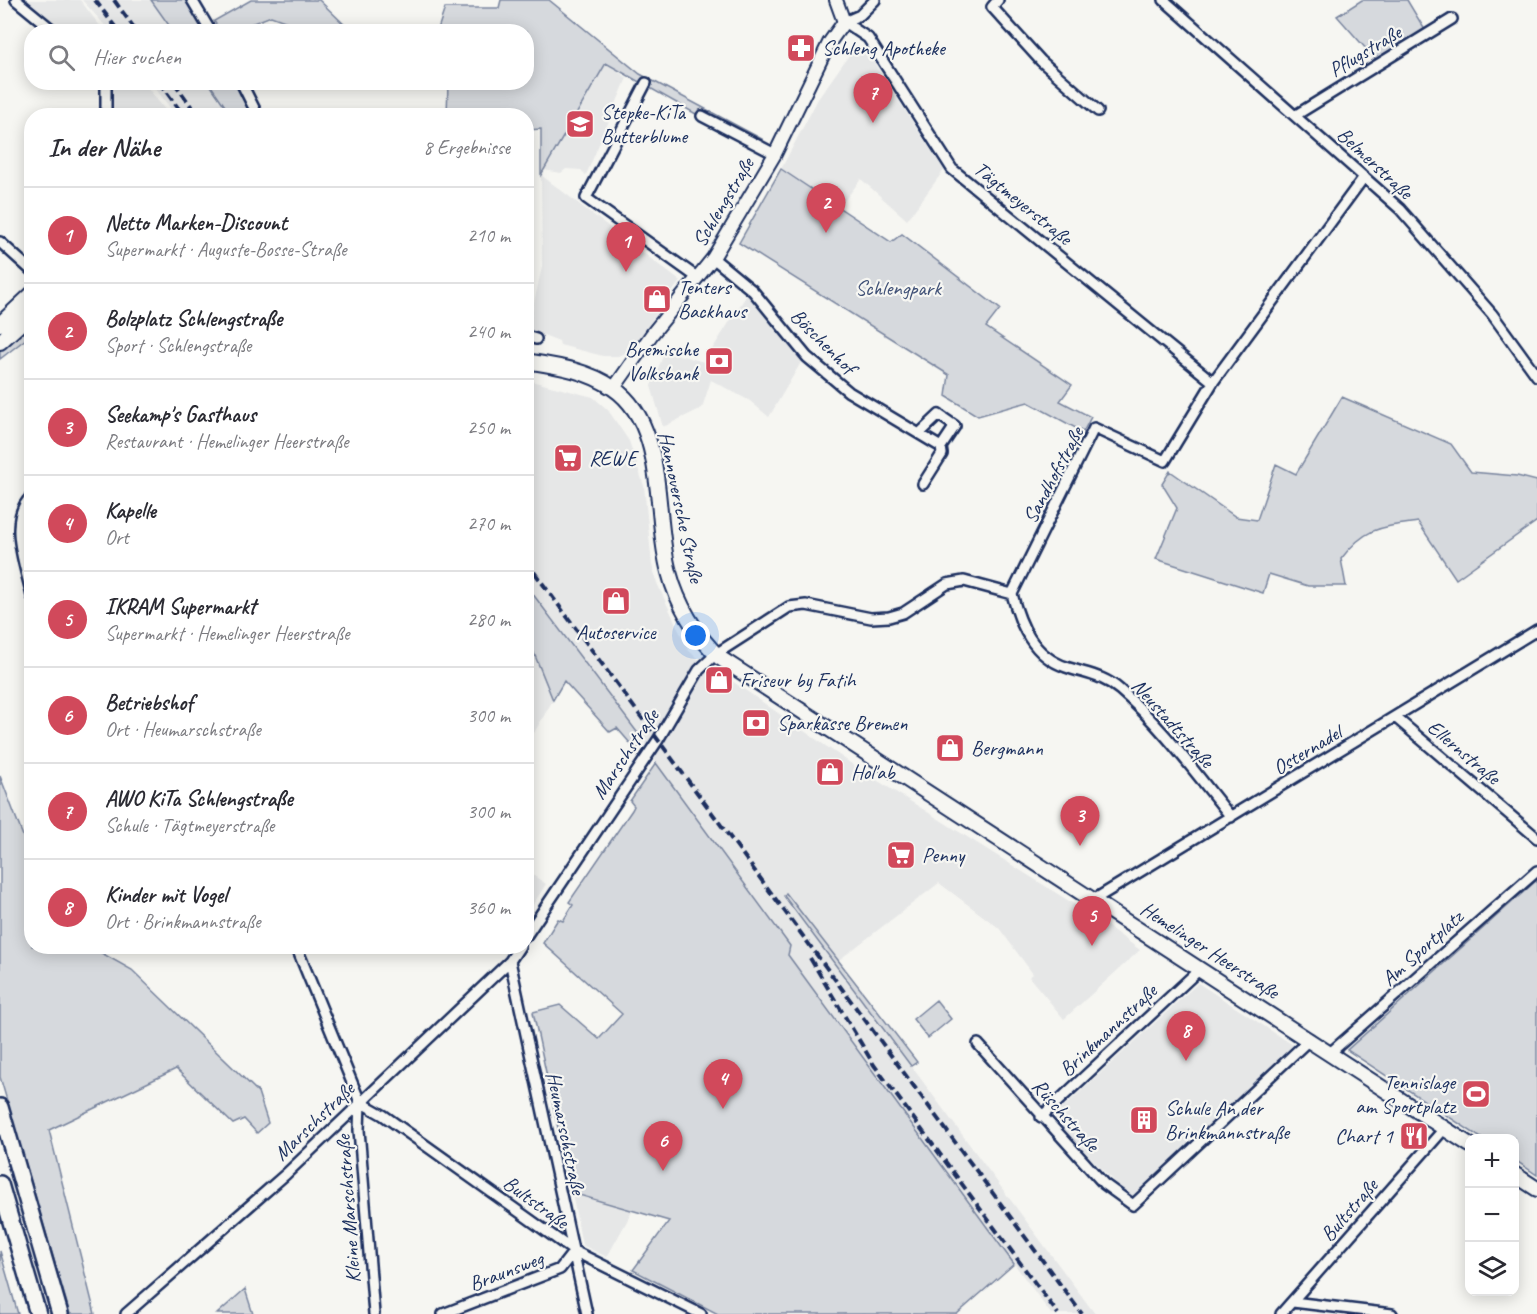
<!DOCTYPE html>
<html lang="de">
<meta charset="utf-8">
<style>
:root{--surface:#fff;--page:#f2f2f3;--text:#2b2b33;--muted:#7c7c81;--line:#e1e1e2;--accent:#d1495b}
body{margin:0;font-family:Caveat,sans-serif;background:var(--page);color:var(--text)}
.controls{position:absolute;right:18px;bottom:18px;display:grid;overflow:hidden;border-radius:12px;box-shadow:0 3px 15px #0003}
.controls button{width:54px;height:54px;display:grid;place-items:center;padding:0;border:0;border-bottom:2px solid var(--line);background:var(--surface);color:var(--text);font:30px sans-serif}
.you{position:absolute;left:696px;top:636px;width:21px;height:21px;margin:-15px;border:4px solid #fff;border-radius:50%;background:#1a73e8;box-shadow:0 0 0 9px #1a73e833}
.badge{display:grid;place-items:center;width:39px;height:39px;border-radius:50%;background:var(--accent);color:#fff;font-size:20px;font-weight:700}
.pin{position:absolute;translate:-50% -50px;filter:drop-shadow(0 2px 3px #0008)}
.pin::after{content:'';position:absolute;top:32px;width:21px;height:18px;background:inherit;clip-path:polygon(0 0,100% 0,50% 100%)}
.list{margin:0;padding:0;list-style:none}
h2{display:flex;justify-content:space-between;align-items:center;height:78px;margin:0;padding:0 24px;font-size:26px}
h2 small{font-size:20px;font-weight:400;color:var(--muted)}
.list li{display:grid;grid-template-columns:39px 1fr auto;gap:18px;align-items:center;box-sizing:border-box;height:96px;padding:0 24px;border-top:2px solid var(--line)}
.list b{display:block;font-size:22px;white-space:nowrap}
.list p{margin:0;font-size:20px;white-space:nowrap;color:var(--muted)}
.list em{font-size:20px;font-style:normal;color:var(--muted)}
.icon{flex:none;width:33px;height:33px;fill:none;stroke:currentColor;stroke-width:2;stroke-linecap:round;stroke-linejoin:round}
.map{position:relative;flex:none;width:1537px;height:1314px;overflow:hidden}
.search{position:absolute;background:var(--surface);box-shadow:0 3px 15px #0003;left:24px;top:24px;width:510px;height:66px;display:flex;align-items:center;gap:15px;box-sizing:border-box;padding:0 21px;border-radius:24px;color:var(--muted);font-size:22px}
.panel{position:absolute;background:var(--surface);box-shadow:0 3px 15px #0003;left:24px;top:108px;width:510px;height:846px;border-radius:24px}
.map>svg:first-child{display:block}
.built{fill:#e6e7e7}
.green{fill:#d6d9dd;stroke:#78849e;stroke-width:1.5}
.lines{fill:none;stroke-linecap:round;stroke-linejoin:round}
.minor-casing{stroke:#1b2f5e;stroke-width:14}
.tertiary-casing{stroke:#1b2f5e;stroke-width:16}
.secondary-casing{stroke:#1b2f5e;stroke-width:18}
.trunk-casing{stroke:#1b2f5e;stroke-width:20}
.minor{stroke:#f6f6f2;stroke-width:9}
.tertiary{stroke:#f6f6f2;stroke-width:12}
.secondary{stroke:#f6f6f2;stroke-width:14}
.trunk{stroke:#f6f6f2;stroke-width:15}
.rail{stroke:#1b2f5e;stroke-width:4;stroke-dasharray:9 4.5;stroke-linecap:butt}
.labels{text-anchor:middle;stroke-width:4.5;stroke-linejoin:round;paint-order:stroke}
.poi-label{font-size:21px;fill:#1b2f5e;stroke:#f6f6f2;text-anchor:start}
.street-label{font-size:21px;fill:#1b2f5e;stroke:#f6f6f2}
.park-label{font-size:21px;fill:#405177;stroke:#f6f6f2}
</style>
<div class="map">
<svg width="1537" height="1314" viewBox="0 0 1537 1314">
<rect width="100%" height="100%" fill="#f6f6f2"/>
<filter id="ink" filterUnits="userSpaceOnUse"><feTurbulence type="fractalNoise" baseFrequency=".0167" numOctaves="2"/><feDisplacementMap in="SourceGraphic" scale="12" xChannelSelector="R" yChannelSelector="G"/><feConvolveMatrix kernelMatrix="1 2 1 2 8 2 1 2 1" color-interpolation-filters="sRGB"/></filter>
<g filter="url(#ink)">
<path class="built" d="M 21,0 L 80,0 L 104,31 L 58,31 Z
M 82,0 L 151,0 L 173,31 L 110,31 Z
M 863,46 L 944,170 L 907,220 L 861,179 L 839,208 L 781,169 L 818,99 L 854,48 Z
M 562,52 L 611,66 L 627,78 L 586,175 L 581,170 L 566,169 L 561,173 L 544,170 Z
M 101,83 L 144,83 L 169,115 L 101,115 Z
M 151,83 L 209,83 L 231,115 L 176,115 Z
M 541,175 L 680,281 L 629,352 L 618,356 L 603,356 L 560,345 L 559,341 L 528,329 L 542,267 Z
M 748,293 L 803,359 L 769,417 L 750,401 L 711,380 L 702,408 L 663,427 L 651,386 L 665,351 L 704,362 Z
M 527,380 L 593,397 L 608,410 L 629,441 L 644,486 L 652,565 L 657,583 L 688,650 L 711,670 L 719,672 L 859,769 L 1096,918 L 1140,950 L 1064,1019 L 1029,977 L 1033,974 L 999,928 L 939,883 L 839,960 L 917,1062 L 912,1067 L 1095,1314 L 1051,1314 L 788,955 L 790,946 L 656,763 L 643,740 L 527,585 Z
M 526,636 L 553,700 L 527,745 L 526,745 Z
M 527,871 L 546,884 L 527,914 Z
M 1198,983 L 1293,1045 L 1133,1198 L 1125,1193 L 1057,1123 L 1056,1114 Z
M 572,1193 L 633,1210 L 607,1257 L 582,1245 Z"/>
<path class="green" d="M 151,0 L 186,0 L 205,31 L 173,31 Z
M 251,0 L 319,0 L 351,31 L 312,31 L 271,16 L 233,31 L 220,31 L 214,21 Z
M 501,0 L 549,0 L 640,74 L 762,139 L 756,148 L 606,63 L 541,175 L 541,129 L 527,130 L 526,116 L 447,115 L 448,84 L 445,83 L 526,82 L 526,32 L 437,32 L 445,8 L 499,8 Z
M 1362,0 L 1407,0 L 1425,30 L 1376,60 L 1337,16 Z
M 209,83 L 236,83 L 253,115 L 231,115 Z
M 781,169 L 891,242 L 902,234 L 1000,309 L 986,327 L 1072,385 L 1060,401 L 1091,417 L 1083,432 L 1028,402 L 978,416 L 946,396 L 949,375 L 739,243 Z
M 31,320 L 31,335 L 0,359 L 0,349 Z
M 1342,397 L 1451,444 L 1471,472 L 1517,476 L 1537,481 L 1537,521 L 1456,579 L 1418,522 C 1381,527 1365,527 1341,559 L 1346,586 L 1308,586 L 1269,574 L 1263,593 L 1156,559 L 1177,508 L 1162,484 L 1170,471 L 1236,517 L 1257,520 L 1276,464 L 1296,474 Z
M 526,585 L 643,740 L 636,750 L 617,728 L 610,732 L 564,681 L 553,700 L 527,636 Z
M 656,763 L 790,946 L 788,955 L 1014,1264 L 957,1314 L 718,1314 L 633,1270 L 669,1221 L 572,1193 L 533,1012 L 560,1005 L 599,1039 L 622,1014 L 543,943 L 558,919 L 563,921 L 573,905 L 569,902 L 632,810 L 634,806 L 630,801 Z
M 0,776 L 31,857 L 32,946 L 91,947 L 132,970 L 258,1092 L 268,1123 L 257,1133 L 244,1119 L 233,1124 L 176,1069 L 49,1130 L 95,1314 L 70,1314 L 0,1077 Z
M 1537,880 L 1537,1175 L 1515,1160 L 1514,1138 L 1481,1138 L 1347,1050 Z
M 786,893 L 917,1062 L 911,1066 L 784,896 Z
M 936,1000 L 951,1019 L 928,1038 L 913,1019 Z
M 0,1251 L 18,1314 L 0,1314 Z
M 245,1289 L 253,1314 L 217,1314 Z"/>
<g class="lines">
<g class="minor-casing">
<path id="minor" d="M 16,0 L 55,32
M 192,0 L 211,32
M 875,0 L 860,15 L 844,22 L 868,38 L 952,169 L 1213,382
M 998,0 L 992,7 L 1041,61 L 1098,111
M 1164,0 L 1400,209 L 1492,314 L 1537,376
M 241,82 L 258,116
M 646,83 L 586,198 L 698,278
M 1296,115 L 1452,19
M 106,116 L 106,82
M 702,116 L 775,154
M 0,242 L 32,271
M 713,258 L 753,291 L 807,357 L 849,392 L 941,447 L 955,426 L 939,415 L 919,434
M 526,336 L 536,339
M 923,484 L 942,454 L 941,447
M 32,496 C 6,518 26,567 32,596
M 1012,594 L 1094,428 L 1165,461 L 1213,382 L 1364,177
M 1012,594 C 1020,625 1033,656 1066,667 C 1086,674 1103,675 1120,690 C 1162,726 1196,774 1231,817
M 1395,717 L 1537,838
M 1095,899 L 1537,630
M 526,936 L 658,740 L 699,670 L 716,654 L 789,607 L 806,605 L 871,618 L 889,617 L 903,613 L 947,584 L 964,581 L 1012,594
M 296,946 L 360,1102 L 359,1130 L 374,1314
M 510,961 L 587,1314
M 978,1044 L 1104,1184 L 1133,1205 L 1310,1039
M 1330,1053 L 1537,871
M 360,1102 L 383,1115 L 574,1251 L 701,1314
M 1041,1117 L 1200,969
M 1293,1302 L 1392,1314
M 126,1314 L 286,1174 L 510,961 L 520,946
M 443,1314 L 560,1269 L 574,1251
M 1281,1314 L 1444,1129"/>
</g>
<g class="tertiary-casing">
<path id="tertiary" d="M 614,388 L 652,334 L 713,258 L 775,154 L 829,43 L 844,22 L 836,0"/>
</g>
<g class="secondary-casing">
<path id="secondary" d="M 0,324 L 32,294
M 0,342 L 32,313
M 526,361 C 557,366 587,370 613,388 C 668,425 653,516 669,572 C 677,603 696,636 720,658 L 1470,1145
M 1514,1174 L 1537,1189"/>
</g>
<g class="trunk-casing">
<path id="trunk" d="M 0,1107 L 60,1314
M 0,1184 L 38,1314"/>
</g>
<use href="#minor" class="minor"/>
<use href="#tertiary" class="tertiary"/>
<use href="#secondary" class="secondary"/>
<use href="#trunk" class="trunk"/>
<path class="rail" d="M 95,0 L 119,32
M 114,0 L 137,32
M 159,82 L 184,116
M 174,82 L 198,116
M 526,561 L 1082,1314
M 810,958 L 874,1065 L 1058,1314"/>
</g>
</g>
<defs>
<g id="pharmacy-square" transform="scale(1.5)"><rect x="-9" y="-9" width="18" height="18" rx="4" fill="#d1495b" stroke="#f6f6f2"/><path d="M-2-6h4v4h4v4h-4v4h-4v-4h-4v-4h4Z" fill="#fff"/></g>
<g id="school-square" transform="scale(1.5)"><rect x="-9" y="-9" width="18" height="18" rx="4" fill="#d1495b" stroke="#f6f6f2"/><path d="M0-5L7-2L0 1L-7-2ZM-4 1L0 2.5L4 1V4Q0 6-4 4Z" fill="#fff"/></g>
<g id="shop-square" transform="scale(1.5)"><rect x="-9" y="-9" width="18" height="18" rx="4" fill="#d1495b" stroke="#f6f6f2"/><path d="M-5-2.5h2.3a2.7 3.5 0 0 1 5.4 0H5L5.5 6h-11ZM-1.5-2.5h3a1.5 2.3 0 0 0-3 0Z" fill="#fff"/></g>
<g id="bank-square" transform="scale(1.5)"><rect x="-9" y="-9" width="18" height="18" rx="4" fill="#d1495b" stroke="#f6f6f2"/><path d="M-6-4H6V4H-6ZM0-2.3a2.3 2.3 0 1 0 0 4.6a2.3 2.3 0 1 0 0-4.6Z" fill="#fff"/></g>
<g id="supermarket-square" transform="scale(1.5)"><rect x="-9" y="-9" width="18" height="18" rx="4" fill="#d1495b" stroke="#f6f6f2"/><path d="M-6-5.5h2.5l.6 2H6L4.5 2H-2.5L-4.4-4H-6ZM-1.5 3.2a1.3 1.3 0 1 0 .1 0ZM3 3.2a1.3 1.3 0 1 0 .1 0Z" fill="#fff"/></g>
<g id="stadium-square" transform="scale(1.5)"><rect x="-9" y="-9" width="18" height="18" rx="4" fill="#d1495b" stroke="#f6f6f2"/><path d="M0-5a6.5 5 0 1 0 0 10a6.5 5 0 1 0 0-10ZM-3.5-1.8h7v3.6h-7Z" fill="#fff"/></g>
<g id="building-square" transform="scale(1.5)"><rect x="-9" y="-9" width="18" height="18" rx="4" fill="#d1495b" stroke="#f6f6f2"/><path d="M-4-6H4V6H1V3H-1V6H-4ZM-2.5-4.3h1.7v1.8h-1.7ZM.8-4.3h1.7v1.8H.8ZM-2.5-1h1.7V.8h-1.7ZM.8-1h1.7V.8H.8Z" fill="#fff"/></g>
<g id="restaurant-square" transform="scale(1.5)"><rect x="-9" y="-9" width="18" height="18" rx="4" fill="#d1495b" stroke="#f6f6f2"/><path d="M-5-6h1v4h1v-4h1v4h1v-4h1v5L-1.5 .5V6h-2V.5L-5-1ZM5-6V6H3V1.5H1.5Q1.5-4 5-6Z" fill="#fff"/></g>
</defs>
<g fill-rule="evenodd">
<use href="#pharmacy-square" x="801" y="48"/>
<use href="#school-square" x="580" y="124"/>
<use href="#shop-square" x="657" y="299"/>
<use href="#bank-square" x="719" y="361"/>
<use href="#supermarket-square" x="568" y="458"/>
<use href="#shop-square" x="616" y="601"/>
<use href="#shop-square" x="719" y="680"/>
<use href="#bank-square" x="756" y="723"/>
<use href="#shop-square" x="950" y="748"/>
<use href="#shop-square" x="830" y="772"/>
<use href="#supermarket-square" x="901" y="855"/>
<use href="#stadium-square" x="1476" y="1094"/>
<use href="#building-square" x="1144" y="1120"/>
<use href="#restaurant-square" x="1414" y="1136"/>
</g>
<g class="labels">
<g class="poi-label">
<text x="822" y="55">Schleng Apotheke</text>
<text x="601" y="119">Stepke-KiTa<tspan x="601" dy="24">Butterblume</tspan></text>
<text x="678" y="294">Tenters<tspan x="678" dy="24">Backhaus</tspan></text>
<text x="698" y="356" text-anchor="end">Bremische<tspan x="698" dy="24">Volksbank</tspan></text>
<text x="589" y="465">REWE</text>
<text x="616" y="639" text-anchor="middle">Autoservice</text>
<text x="740" y="687">Friseur by Fatih</text>
<text x="777" y="730">Sparkasse Bremen</text>
<text x="971" y="755">Bergmann</text>
<text x="851" y="779">Hol'ab</text>
<text x="922" y="862">Penny</text>
<text x="1455" y="1089" text-anchor="end">Tennislage<tspan x="1455" dy="24">am Sportplatz</tspan></text>
<text x="1165" y="1115">Schule An der<tspan x="1165" dy="24">Brinkmannstraße</tspan></text>
<text x="1393" y="1143" text-anchor="end">Chart 1</text>
</g>
<g class="street-label">
<text transform="translate(1365 51) rotate(-31)" y="7">Pflugstraße</text>
<text transform="translate(1375 163) rotate(43)" y="7">Belmerstraße</text>
<text transform="translate(723 202) rotate(-59)" y="7">Schlengstraße</text>
<text transform="translate(1023 203) rotate(39)" y="7">Tägtmeyerstraße</text>
<text transform="translate(823 341) rotate(45)" y="7">Böschenhof</text>
<text transform="translate(1053 475) rotate(-62)" y="7">Sandhofstraße</text>
<text transform="translate(681 507) rotate(78)" y="7">Hannoversche Straße</text>
<text transform="translate(1173 723) rotate(48)" y="7">Neustadtstraße</text>
<text transform="translate(1307 750) rotate(-31)" y="7">Osternadel</text>
<text transform="translate(1464 752) rotate(40)" y="7">Ellernstraße</text>
<text transform="translate(625 754) rotate(-56)" y="7">Marschstraße</text>
<text transform="translate(1422 948) rotate(-42)" y="7">Am Sportplatz</text>
<text transform="translate(1210 950) rotate(33)" y="7">Hemelinger Heerstraße</text>
<text transform="translate(1108 1030) rotate(-43)" y="7">Brinkmannstraße</text>
<text transform="translate(1066 1115) rotate(48)" y="7">Rüschstraße</text>
<text transform="translate(314 1121) rotate(-44)" y="7">Marschstraße</text>
<text transform="translate(566 1133) rotate(78)" y="7">Heumarschstraße</text>
<text transform="translate(536 1202) rotate(36)" y="7">Bultstraße</text>
<text transform="translate(348 1209) rotate(-94)" y="7">Kleine Marschstraße</text>
<text transform="translate(1349 1210) rotate(-49)" y="7">Bultstraße</text>
<text transform="translate(506 1271) rotate(-21)" y="7">Braunsweg</text>
</g>
<g class="park-label">
<text x="898" y="295">Schlengpark</text>
</g>
</g>
</svg>
<div class="controls">
<button>+</button>
<button>−</button>
<button><svg class="icon" aria-label="layers" viewBox="0 0 24 24"><path d="M12 4l9 5-9 5-9-5zM3 14l9 5 9-5"/></svg></button>
</div>
<div class="you"></div>
<div class="pin badge" style="left:626px;top:272px">1</div>
<div class="pin badge" style="left:826px;top:233px">2</div>
<div class="pin badge" style="left:1080px;top:846px">3</div>
<div class="pin badge" style="left:723px;top:1109px">4</div>
<div class="pin badge" style="left:1092px;top:946px">5</div>
<div class="pin badge" style="left:663px;top:1171px">6</div>
<div class="pin badge" style="left:873px;top:123px">7</div>
<div class="pin badge" style="left:1186px;top:1061px">8</div>
<div class="search"><svg class="icon" aria-label="search" viewBox="0 0 24 24"><circle cx="10" cy="10" r="6"/><path d="M15 15l6 6"/></svg>Hier suchen</div>
<section class="panel">
<h2>In der Nähe<small>8 Ergebnisse</small></h2>
<ul class="list">
<li><span class="badge">1</span><div><b>Netto Marken-Discount</b><p>Supermarkt · Auguste-Bosse-Straße</p></div><em>210 m</em></li>
<li><span class="badge">2</span><div><b>Bolzplatz Schlengstraße</b><p>Sport · Schlengstraße</p></div><em>240 m</em></li>
<li><span class="badge">3</span><div><b>Seekamp's Gasthaus</b><p>Restaurant · Hemelinger Heerstraße</p></div><em>250 m</em></li>
<li><span class="badge">4</span><div><b>Kapelle</b><p>Ort</p></div><em>270 m</em></li>
<li><span class="badge">5</span><div><b>IKRAM Supermarkt</b><p>Supermarkt · Hemelinger Heerstraße</p></div><em>280 m</em></li>
<li><span class="badge">6</span><div><b>Betriebshof</b><p>Ort · Heumarschstraße</p></div><em>300 m</em></li>
<li><span class="badge">7</span><div><b>AWO KiTa Schlengstraße</b><p>Schule · Tägtmeyerstraße</p></div><em>300 m</em></li>
<li><span class="badge">8</span><div><b>Kinder mit Vogel</b><p>Ort · Brinkmannstraße</p></div><em>360 m</em></li>
</ul>
</section>
</div>
